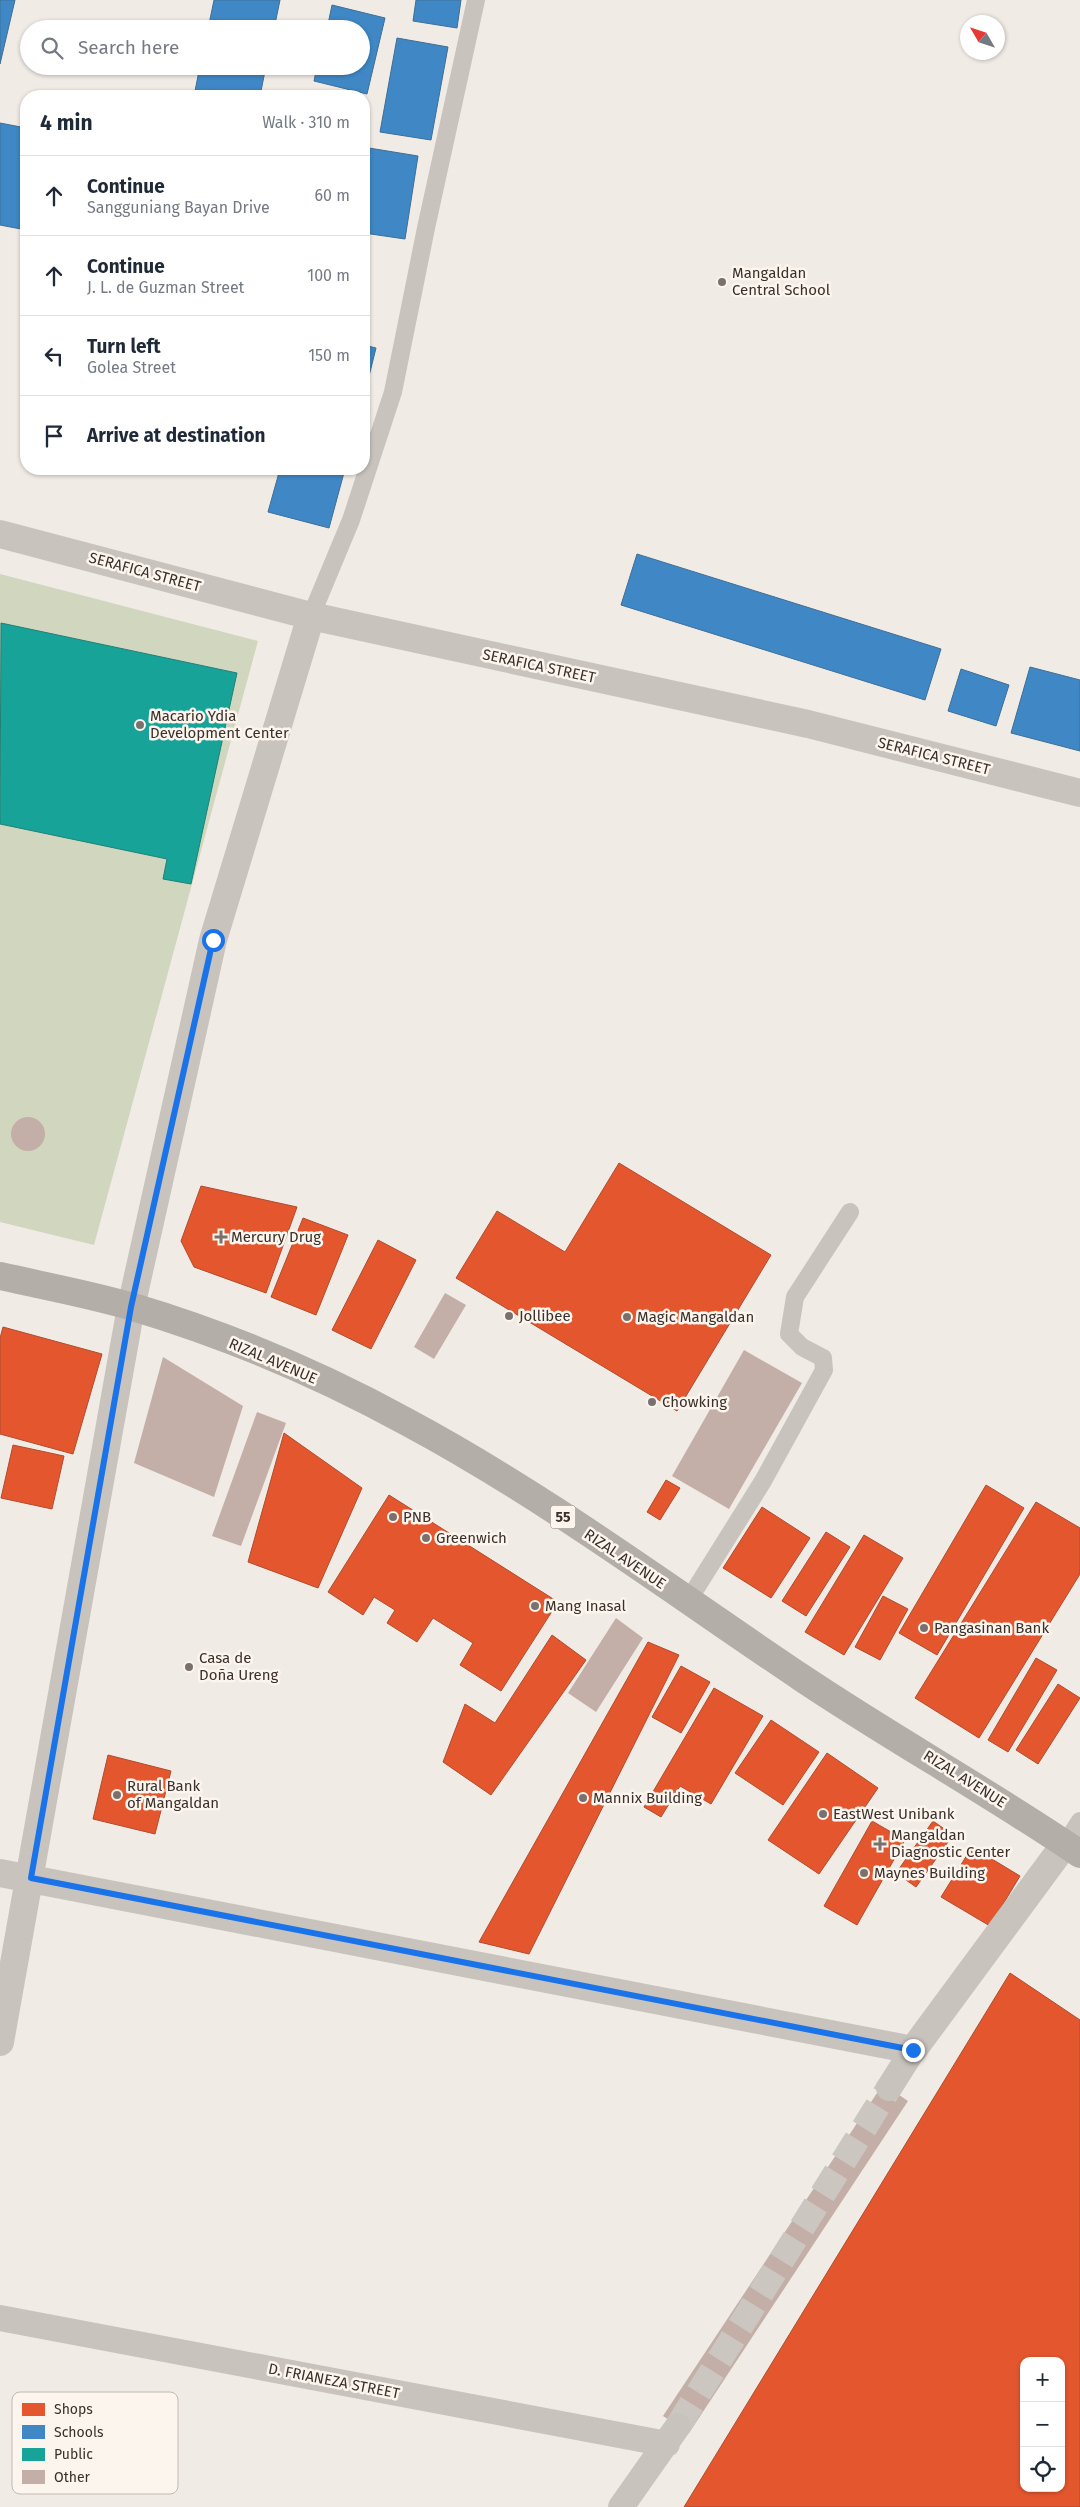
<!DOCTYPE html>
<meta charset="utf-8">
<style>
:root{--surface:#fff;--page:#f2f2f3;--text:#1f2937;--muted:#747a83;--line:#e0e1e3}
body{margin:0;font-family:"Fira Sans",sans-serif;background:var(--page);color:var(--text)}
.controls{position:absolute;right:15px;bottom:15px;display:grid;overflow:hidden;border-radius:10px;box-shadow:0 1px 4px #0004}
.controls button{width:45px;height:45px;display:grid;place-items:center;padding:0;border:0;border-bottom:1px solid var(--line);background:var(--surface);color:var(--text);font:25px sans-serif}
.compass{position:absolute;left:960px;top:15px;width:45px;height:45px;border-radius:50%;background:var(--surface);box-shadow:0 1px 4px #0004;rotate:309deg}
.stop{position:absolute;width:15px;height:15px;margin:-11px;border:4px solid #1a73e8;border-radius:50%;background:#fff}
.stop.end{background:#1a73e8;border-color:#fff;box-shadow:0 1px 5px #0008}
.list{margin:0;padding:0;list-style:none}
h2{display:flex;justify-content:space-between;align-items:center;height:65px;margin:0;padding:0 20px;font-size:21px}
h2 small{font-size:16px;font-weight:400;color:var(--muted)}
.list li{display:grid;grid-template-columns:32px 1fr auto;gap:15px;align-items:center;box-sizing:border-box;height:80px;padding:0 20px;border-top:1px solid var(--line)}
.list b{display:block;font-size:19px;white-space:nowrap}
.list p{margin:0;font-size:16px;white-space:nowrap;color:var(--muted)}
.list em{font-size:16px;font-style:normal;color:var(--muted)}
.icon{flex:none;width:28px;height:28px;fill:none;stroke:currentColor;stroke-width:2;stroke-linecap:round;stroke-linejoin:round}
.map{position:relative;flex:none;width:1080px;height:2507px;overflow:hidden}
.search{position:absolute;background:var(--surface);box-shadow:0 1px 4px #0004;left:20px;top:20px;width:350px;height:55px;display:flex;align-items:center;gap:12px;box-sizing:border-box;padding:0 18px;border-radius:28px;color:var(--muted);font-size:19px}
.panel{position:absolute;background:var(--surface);box-shadow:0 1px 4px #0004;left:20px;top:90px;width:350px;height:385px;border-radius:20px}
.map>svg:first-child{display:block}
.green{fill:#d1d6bf}
.shops{fill:#e4572e;stroke:#b14b2d;fill-rule:evenodd}
.schools{fill:#3f88c5;stroke:#3e6e97}
.public{fill:#17a398;stroke:#228077}
.building{fill:#c3afa7}
.lines{fill:none;stroke-linecap:round;stroke-linejoin:round}
.pedestrian-tunnel{stroke:#ccc6c0;stroke-width:26;stroke-dasharray:26 13;stroke-linecap:butt}
.service{stroke:#c9c3be;stroke-width:18}
.pedestrian{stroke:#c9c3be;stroke-width:26}
.minor{stroke:#c9c3be;stroke-width:28}
.trunk{stroke:#b4aea8;stroke-width:28}
.route{stroke:#1a73e8;stroke-width:6}
.poi-dot{fill:#7a716c;stroke:#fbf5ee;stroke-width:2}
.labels{text-anchor:middle;stroke-width:5;stroke-linejoin:round;paint-order:stroke}
.shield{fill:#fbf5ee;stroke:#756b66;stroke-width:1}
.shield-label{font-size:14px;font-weight:bold;fill:#3b302b}
.poi-label{font-size:15px;fill:#3b302b;stroke:#fbf5ee;text-anchor:start}
.street-label{font-size:15px;fill:#3b302b;stroke:#fbf5ee}
.key{fill:#fbf5ee;stroke:#c1bab4;stroke-width:1}
.key-label{font-size:14px;fill:#3b302b}
</style>
<div class="map">
<svg width="1080" height="2507" viewBox="0 0 1080 2507">
<rect width="100%" height="100%" fill="#f0ebe5"/>
<path class="green" d="M 0,574 L 258,641 L 94,1245 L 0,1222 Z"/>
<path class="shops" d="M 619,1163 L 771,1255 L 677,1411 L 456,1278 L 497,1211 L 565,1252 Z
M 201,1186 L 297,1207 L 266,1293 L 194,1267 L 181,1241 Z
M 303,1218 L 348,1235 L 316,1315 L 271,1297 Z
M 378,1240 L 416,1260 L 371,1349 L 332,1330 Z
M 3,1327 L 102,1354 L 73,1454 L 0,1434 L 0,1338 Z
M 284,1433 L 362,1488 L 318,1588 L 248,1562 Z
M 13,1445 L 64,1456 L 52,1509 L 1,1498 Z
M 666,1480 L 680,1488 L 660,1520 L 647,1512 Z
M 986,1485 L 1024,1508 L 937,1655 L 899,1633 Z
M 389,1495 L 558,1602 L 501,1691 L 460,1665 L 473,1643 L 433,1618 L 417,1642 L 387,1623 L 395,1610 L 374,1597 L 363,1615 L 328,1592 Z
M 1036,1502 L 1080,1528 L 1080,1574 L 979,1738 L 915,1698 Z
M 762,1507 L 810,1538 L 771,1598 L 723,1568 Z
M 826,1532 L 850,1547 L 806,1616 L 782,1601 Z
M 864,1535 L 903,1558 L 844,1655 L 805,1632 Z
M 883,1596 L 908,1609 L 880,1660 L 855,1647 Z
M 552,1635 L 586,1660 L 491,1795 L 443,1762 L 465,1704 L 495,1723 Z
M 648,1642 L 679,1655 L 529,1954 L 479,1942 Z
M 1036,1658 L 1057,1670 L 1008,1752 L 988,1740 Z
M 681,1666 L 710,1682 L 681,1733 L 652,1717 Z
M 1058,1684 L 1080,1698 L 1038,1764 L 1016,1750 Z
M 714,1688 L 763,1716 L 711,1804 L 680,1786 L 661,1817 L 644,1807 Z
M 771,1720 L 819,1752 L 783,1805 L 735,1773 Z
M 827,1753 L 878,1788 L 819,1874 L 768,1840 Z
M 108,1755 L 171,1771 L 155,1834 L 93,1819 Z
M 872,1821 L 905,1840 L 857,1925 L 824,1906 Z
M 933,1821 L 953,1835 L 916,1887 L 896,1873 Z
M 972,1847 L 1020,1876 L 990,1926 L 941,1897 Z
M 1010,1973 L 1080,2020 L 1080,2507 L 684,2507 ZM 1024,2361 L 1061,2361 L 1061,2488 L 1024,2488 Z"/>
<path class="schools" d="M 0,0 L 15,0 L 0,64 Z
M 214,0 L 280,0 L 274,29 L 208,29 Z
M 416,0 L 461,0 L 457,28 L 413,21 Z
M 332,5 L 385,18 L 367,94 L 314,81 L 317,66 L 361,66 L 361,29 L 327,29 Z
M 397,38 L 448,47 L 431,140 L 380,132 Z
M 200,66 L 266,66 L 260,96 L 194,96 Z
M 0,123 L 26,128 L 26,230 L 0,225 Z
M 369,148 L 418,156 L 405,239 L 364,233 L 364,180 Z
M 364,345 L 376,348 L 364,396 Z
M 280,469 L 345,469 L 329,528 L 268,512 Z
M 637,554 L 941,649 L 925,700 L 621,605 Z
M 1030,667 L 1080,680 L 1080,751 L 1011,733 Z
M 961,669 L 1009,685 L 996,726 L 948,711 Z"/>
<path class="public" d="M 1,623 L 237,673 L 191,884 L 163,879 L 167,859 L 0,824 Z"/>
<path class="building" d="M11 1134a17 17 0 1 1 34 0a17 17 0 1 1-34 0Z
M 445,1293 L 466,1305 L 434,1359 L 414,1347 Z
M 744,1350 L 802,1383 L 729,1509 L 672,1476 Z
M 163,1357 L 243,1406 L 214,1497 L 134,1463 Z
M 257,1412 L 286,1423 L 241,1546 L 212,1536 Z
M 616,1618 L 643,1638 L 596,1712 L 568,1693 Z
M 883,2084 L 908,2101 L 689,2433 L 663,2416 Z"/>
<g class="lines">
<path class="pedestrian-tunnel" d="M 678,2426 L 889,2088"/>
<path class="service" d="M 311,616 L 351,520 L 393,392 L 426,228 L 476,0
M 688,1601 L 763,1481 L 824,1370 L 823,1358 L 802,1347 L 789,1334 L 795,1297 L 850,1212
M 1065,1844 L 1080,1821"/>
<path class="pedestrian" d="M 889,2088 L 913,2050
M 0,2318 L 667,2444
M 621,2507 L 678,2426"/>
<path class="minor" d="M 0,534 L 311,616 L 808,724 L 1080,793
M 0,1873 L 913,2050 L 1065,1844
M 0,2042 L 131,1307 L 213,940 L 311,616"/>
<path class="trunk" d="M 0,1276 C 44,1286 89,1294 133,1307 C 227,1335 321,1375 407,1422 C 545,1496 672,1591 802,1678 C 893,1739 989,1792 1080,1854"/>
</g>
<g class="lines">
<path class="route" d="M 213,940 L 131,1307 L 31,1878 L 913,2050"/>
</g>
<g class="poi-dot">
<circle cx="722" cy="282" r="5"/>
<circle cx="140" cy="725" r="5"/>
<path d="M218.5 1229.5h5v5h5v5h-5v5h-5v-5h-5v-5h5z"/>
<circle cx="509" cy="1316" r="5"/>
<circle cx="627" cy="1317" r="5"/>
<circle cx="652" cy="1402" r="5"/>
<circle cx="393" cy="1517" r="5"/>
<circle cx="426" cy="1538" r="5"/>
<circle cx="535" cy="1606" r="5"/>
<circle cx="924" cy="1628" r="5"/>
<circle cx="189" cy="1667" r="5"/>
<circle cx="117" cy="1795" r="5"/>
<circle cx="583" cy="1798" r="5"/>
<circle cx="823" cy="1814" r="5"/>
<path d="M877.5 1836.5h5v5h5v5h-5v5h-5v-5h-5v-5h5z"/>
<circle cx="864" cy="1873" r="5"/>
</g>
<g class="labels">
<rect class="shield" x="550.5" y="1505.5" width="25" height="23" rx="4"/>
<g class="shield-label">
<text x="563" y="1522">55</text>
</g>
<g class="poi-label">
<text x="732" y="278">Mangaldan<tspan x="732" dy="17">Central School</tspan></text>
<text x="150" y="721">Macario Ydia<tspan x="150" dy="17">Development Center</tspan></text>
<text x="231" y="1242">Mercury Drug</text>
<text x="519" y="1321">Jollibee</text>
<text x="637" y="1322">Magic Mangaldan</text>
<text x="662" y="1407">Chowking</text>
<text x="403" y="1522">PNB</text>
<text x="436" y="1543">Greenwich</text>
<text x="545" y="1611">Mang Inasal</text>
<text x="934" y="1633">Pangasinan Bank</text>
<text x="199" y="1663">Casa de<tspan x="199" dy="17">Doña Ureng</tspan></text>
<text x="127" y="1791">Rural Bank<tspan x="127" dy="17">of Mangaldan</tspan></text>
<text x="593" y="1803">Mannix Building</text>
<text x="833" y="1819">EastWest Unibank</text>
<text x="891" y="1840">Mangaldan<tspan x="891" dy="17">Diagnostic Center</tspan></text>
<text x="874" y="1878">Maynes Building</text>
</g>
<g class="street-label">
<text transform="translate(145 572) rotate(15)" y="5">SERAFICA STREET</text>
<text transform="translate(539 666) rotate(12)" y="5">SERAFICA STREET</text>
<text transform="translate(934 756) rotate(14)" y="5">SERAFICA STREET</text>
<text transform="translate(273 1361) rotate(23)" y="5">RIZAL AVENUE</text>
<text transform="translate(625 1559) rotate(34)" y="5">RIZAL AVENUE</text>
<text transform="translate(965 1779) rotate(32)" y="5">RIZAL AVENUE</text>
<text transform="translate(334 2381) rotate(11)" y="5">D. FRIANEZA STREET</text>
</g>
</g>
<rect x="12" y="2392" width="166" height="102" rx="8" class="key"/>
<rect x="22" y="2403" width="23" height="13" fill="#e4572e"/>
<rect x="22" y="2425" width="23" height="14" fill="#3f88c5"/>
<rect x="22" y="2448" width="23" height="13" fill="#17a398"/>
<rect x="22" y="2470" width="23" height="14" fill="#c3afa7"/>
<g class="key-label">
<text x="54" y="2414">Shops</text>
<text x="54" y="2437">Schools</text>
<text x="54" y="2459">Public</text>
<text x="54" y="2482">Other</text>
</g>
</svg>
<div class="controls">
<button>+</button>
<button>−</button>
<button><svg class="icon" aria-label="locate" viewBox="0 0 24 24"><circle cx="12" cy="12" r="6"/><path d="M12 2v4M12 18v4M2 12h4M18 12h4"/></svg></button>
</div>
<svg class="compass" viewBox="-18 -18 36 36"><path d="M0-13l5 13h-10z" fill="#e53935"/><path d="M0 13l5-13h-10z" fill="#747a83"/></svg>
<div class="stop" style="left:213px;top:940px"></div>
<div class="stop end" style="left:913px;top:2050px"></div>
<div class="search"><svg class="icon" aria-label="search" viewBox="0 0 24 24"><circle cx="10" cy="10" r="6"/><path d="M15 15l6 6"/></svg>Search here</div>
<section class="panel">
<h2>4 min<small>Walk · 310 m</small></h2>
<ul class="list">
<li><svg class="icon" aria-label="ahead" viewBox="0 0 24 24"><path d="M12 20V5M6 11l6-6 6 6"/></svg><div><b>Continue</b><p>Sangguniang Bayan Drive</p></div><em>60 m</em></li>
<li><svg class="icon" aria-label="ahead" viewBox="0 0 24 24"><path d="M12 20V5M6 11l6-6 6 6"/></svg><div><b>Continue</b><p>J. L. de Guzman Street</p></div><em>100 m</em></li>
<li><svg class="icon" aria-label="left" viewBox="0 0 24 24"><path d="M17 20v-9H6M10 6l-5 5 5 5"/></svg><div><b>Turn left</b><p>Golea Street</p></div><em>150 m</em></li>
<li><svg class="icon" aria-label="arrive" viewBox="0 0 24 24"><path d="M6 21V4h12l-3 4 3 4H6"/></svg><div><b>Arrive at destination</b></div></li>
</ul>
</section>
</div>
